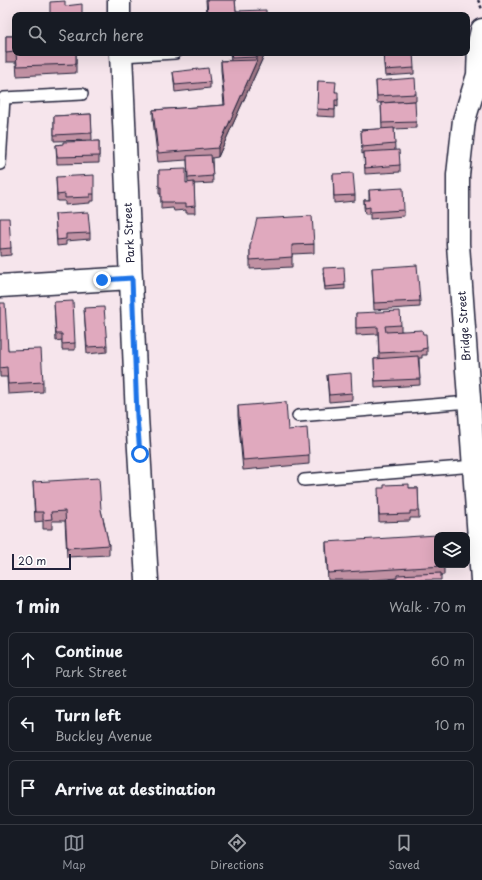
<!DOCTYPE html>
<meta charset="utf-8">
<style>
:root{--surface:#171b24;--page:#20242c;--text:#f1f3f6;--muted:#9ea1a6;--line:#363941;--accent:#8c9099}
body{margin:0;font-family:"Playpen Sans",sans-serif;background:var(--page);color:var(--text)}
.controls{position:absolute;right:12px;bottom:12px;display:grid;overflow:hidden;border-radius:8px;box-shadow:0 4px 16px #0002}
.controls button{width:36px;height:36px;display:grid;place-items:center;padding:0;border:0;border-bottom:1px solid var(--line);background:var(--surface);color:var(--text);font:20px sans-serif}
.scale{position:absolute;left:12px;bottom:10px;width:59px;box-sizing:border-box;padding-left:4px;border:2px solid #22223b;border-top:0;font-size:11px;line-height:14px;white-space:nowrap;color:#22223b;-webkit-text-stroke:3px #fff;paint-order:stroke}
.stop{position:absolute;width:12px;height:12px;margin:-9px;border:3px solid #1a73e8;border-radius:50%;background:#fff}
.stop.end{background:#1a73e8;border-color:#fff;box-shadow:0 1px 4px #0008}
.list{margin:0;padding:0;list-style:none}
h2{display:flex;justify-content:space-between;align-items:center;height:52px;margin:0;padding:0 16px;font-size:17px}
h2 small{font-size:13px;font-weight:400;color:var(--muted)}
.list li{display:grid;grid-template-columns:26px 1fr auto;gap:12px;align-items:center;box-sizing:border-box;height:56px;margin:0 8px 8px;padding:0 8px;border:1px solid var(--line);border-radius:8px}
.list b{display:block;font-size:15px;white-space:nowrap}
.list p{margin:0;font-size:13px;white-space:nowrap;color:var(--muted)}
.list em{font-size:13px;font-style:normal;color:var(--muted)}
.icon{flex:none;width:22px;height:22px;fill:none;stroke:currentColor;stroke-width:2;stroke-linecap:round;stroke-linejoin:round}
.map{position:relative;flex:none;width:482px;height:580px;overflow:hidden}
.search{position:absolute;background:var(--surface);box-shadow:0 4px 16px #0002;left:12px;right:12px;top:12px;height:44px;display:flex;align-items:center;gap:10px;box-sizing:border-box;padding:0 14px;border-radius:8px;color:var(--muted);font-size:15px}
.sheet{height:244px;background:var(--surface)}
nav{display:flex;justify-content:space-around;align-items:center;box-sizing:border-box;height:56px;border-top:1px solid var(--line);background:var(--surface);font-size:11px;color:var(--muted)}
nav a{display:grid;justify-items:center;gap:2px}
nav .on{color:var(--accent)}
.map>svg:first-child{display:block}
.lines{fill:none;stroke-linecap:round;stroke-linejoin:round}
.service-casing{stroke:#22223b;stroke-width:14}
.minor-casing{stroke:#22223b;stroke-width:25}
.secondary-casing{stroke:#22223b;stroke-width:25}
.path{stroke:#22223b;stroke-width:2.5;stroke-dasharray:3 3;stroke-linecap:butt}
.service{stroke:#fff;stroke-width:11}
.minor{stroke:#fff;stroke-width:22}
.secondary{stroke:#fff;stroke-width:22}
.wall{fill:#c191a3;stroke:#22223b}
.shaded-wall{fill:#9d7685;stroke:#22223b}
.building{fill:#e0a9be;stroke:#22223b}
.route{stroke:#1a73e8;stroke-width:5}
.labels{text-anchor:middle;stroke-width:4;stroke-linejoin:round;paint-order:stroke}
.street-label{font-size:11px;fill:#22223b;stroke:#fff}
</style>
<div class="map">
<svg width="482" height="580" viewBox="0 0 482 580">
<rect width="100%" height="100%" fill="#f6e5ec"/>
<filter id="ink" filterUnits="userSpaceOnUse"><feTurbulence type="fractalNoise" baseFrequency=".025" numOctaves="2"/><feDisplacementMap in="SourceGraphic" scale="8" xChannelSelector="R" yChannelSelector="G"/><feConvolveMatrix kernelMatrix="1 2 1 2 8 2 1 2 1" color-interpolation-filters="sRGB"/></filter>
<g filter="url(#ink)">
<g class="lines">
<g class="service-casing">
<path id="service" d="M 121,56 L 175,53
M 0,164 L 4,98 L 82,94
M 298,416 L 469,402
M 304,480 L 474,466"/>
</g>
<g class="minor-casing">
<path id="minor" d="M 119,0 L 119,15
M 121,53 L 137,417 L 147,580
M 0,286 L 131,278"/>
</g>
<g class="secondary-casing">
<path id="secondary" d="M 482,580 L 458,244 L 458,175 L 464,120 L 478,75 L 479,43 L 482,30"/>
</g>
<path class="path" d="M 478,0 L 482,9"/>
<use href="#service" class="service"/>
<use href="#minor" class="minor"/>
<use href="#secondary" class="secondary"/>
</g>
<path class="wall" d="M 206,0 L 235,0 L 236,11 L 266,15 L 207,15 Z
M 15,29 L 15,53 L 76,53 L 76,73 L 17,76 L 16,62 L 6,62 L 6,36 L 15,36 Z
M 230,53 L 265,53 L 218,157 L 212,158 L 213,183 L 194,184 L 195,213 L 186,213 L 186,210 L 174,211 L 173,208 L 161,209 L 161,194 L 159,194 L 159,170 L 186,183 L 188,183 L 187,160 L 158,162 L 153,120 L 153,110 L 224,105 L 221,70 L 221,61 L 231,60 Z
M 383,53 L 414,68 L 414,74 L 385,76 Z
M 173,72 L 210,82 L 210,88 L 175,92 Z
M 318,81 L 336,92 L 338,99 L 338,107 L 335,106 L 335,117 L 317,116 Z
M 376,81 L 416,94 L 416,101 L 377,103 Z
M 381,103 L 416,122 L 416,128 L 394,129 L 395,150 L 400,165 L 400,172 L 365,174 L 364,153 L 362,154 L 361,130 L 382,129 Z
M 91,114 L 92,140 L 54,141 L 54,116 Z
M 99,141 L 99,163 L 57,164 L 56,145 Z
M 333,174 L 355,195 L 355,201 L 334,203 Z
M 56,177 L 94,194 L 94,201 L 90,201 L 90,203 L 65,205 L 65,201 L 57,201 Z
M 369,190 L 404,210 L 404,216 L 370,219 L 370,214 L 365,214 L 364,207 L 364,200 L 369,200 Z
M 55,214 L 90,233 L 90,239 L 66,241 L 66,245 L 57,246 Z
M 0,218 L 11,248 L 11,255 L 0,256 Z
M 314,244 L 314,253 L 292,254 L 292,267 L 250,269 L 250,246 Z
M 372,268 L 420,301 L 420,307 L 374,310 Z
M 323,272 L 345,285 L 345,289 L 325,290 Z
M 54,302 L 75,343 L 75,350 L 62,350 L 62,340 L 56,341 Z
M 0,303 L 8,350 L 43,382 L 43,392 L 8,394 L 7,377 L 0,377 Z
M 84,308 L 107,346 L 107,352 L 87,354 Z
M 356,313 L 401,325 L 401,331 L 423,334 L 427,348 L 427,355 L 422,355 L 422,358 L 419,358 L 420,385 L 375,388 L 374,359 L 379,359 L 378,334 L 356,335 Z
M 327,375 L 352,393 L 352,400 L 329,402 Z
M 238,406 L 288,430 L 309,455 L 309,464 L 243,470 L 238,416 Z
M 33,482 L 101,510 L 109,545 L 109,555 L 67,557 L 65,521 L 52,521 L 52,529 L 43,529 L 43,521 L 35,522 Z
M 409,488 L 418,488 L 419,518 L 410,518 L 410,521 L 379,522 L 378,495 Z
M 326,542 L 444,565 L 444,575 L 371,580 L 328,580 L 326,552 Z"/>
<path class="shaded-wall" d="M 259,53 L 265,53 L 218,157 L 218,148 L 257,60 L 257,57 Z"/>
<path class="building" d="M 207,0 L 235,0 L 236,11 L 266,10 L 266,15 L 208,15 Z
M 65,1 L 65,6 L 82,4 L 82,15 L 50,15 L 50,2 Z
M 6,36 L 15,36 L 15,52 L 6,53 Z
M 16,53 L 76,53 L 76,64 L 17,66 Z
M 231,53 L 259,53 L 257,57 L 232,58 Z
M 383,53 L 413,53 L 414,68 L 385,70 Z
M 257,60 L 218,148 L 158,153 L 153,110 L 225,105 L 221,61 Z
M 208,68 L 210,82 L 175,85 L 173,72 Z
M 415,78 L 416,94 L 377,96 L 376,81 Z
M 318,81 L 336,82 L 335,92 L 338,92 L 338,100 L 335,100 L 335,110 L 317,109 Z
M 415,101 L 416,122 L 382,123 L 381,103 Z
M 91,114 L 92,133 L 54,135 L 54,116 Z
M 394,128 L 395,144 L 362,147 L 361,130 Z
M 99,141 L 99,156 L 57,157 L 56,145 L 63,144 L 63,142 Z
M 399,150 L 400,165 L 365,168 L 364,152 Z
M 211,155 L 213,176 L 188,178 L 187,156 Z
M 186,169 L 186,183 L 194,182 L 195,206 L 186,207 L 186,204 L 174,204 L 173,202 L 161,202 L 161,187 L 159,187 L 159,170 Z
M 353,173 L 355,195 L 334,196 L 333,174 Z
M 94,175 L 94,194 L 90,194 L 90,197 L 65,198 L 65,194 L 57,195 L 56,177 Z
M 403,188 L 404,210 L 370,212 L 370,207 L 365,208 L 364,200 L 370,200 L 369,190 Z
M 88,212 L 90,233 L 66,234 L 66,239 L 57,240 L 55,214 Z
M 312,216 L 314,244 L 292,245 L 292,257 L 250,260 L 250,246 L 257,219 Z
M 0,218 L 9,218 L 11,248 L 0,249 Z
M 417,265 L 420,301 L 374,303 L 372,268 Z
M 344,267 L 345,285 L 325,287 L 323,268 Z
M 73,301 L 75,343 L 62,344 L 62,334 L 56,334 L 54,302 Z
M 0,303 L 5,303 L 8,350 L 41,349 L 43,382 L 8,384 L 7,367 L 0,368 Z
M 104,307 L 107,346 L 87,347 L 84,308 Z
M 400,311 L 401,325 L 385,326 L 386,332 L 422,330 L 423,334 L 426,334 L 427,348 L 422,349 L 422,351 L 379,353 L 378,327 L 356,328 L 356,313 Z
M 418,356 L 420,379 L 375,381 L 374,359 Z
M 351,373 L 352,393 L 329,395 L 327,375 Z
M 286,402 L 288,430 L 307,428 L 309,455 L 243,460 L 238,406 Z
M 99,478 L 101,510 L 109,545 L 67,548 L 65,511 L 51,512 L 52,519 L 43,520 L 43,512 L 35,512 L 33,482 Z
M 409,484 L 409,488 L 418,488 L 419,511 L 410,511 L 410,514 L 379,515 L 378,488 L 384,488 L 384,485 Z
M 437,535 L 437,565 L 444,565 L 444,566 L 328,573 L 326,542 Z
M 441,573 L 441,580 L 390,580 L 390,579 L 397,578 L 397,575 Z"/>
</g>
<g class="lines" filter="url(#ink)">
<path class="route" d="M 102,280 L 132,278 L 137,417 L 140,454"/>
</g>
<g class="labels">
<g class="street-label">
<text transform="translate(129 233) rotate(-93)" y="4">Park Street</text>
<text transform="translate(464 326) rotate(-94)" y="4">Bridge Street</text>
</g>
</g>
</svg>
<div class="controls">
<button><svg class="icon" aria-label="layers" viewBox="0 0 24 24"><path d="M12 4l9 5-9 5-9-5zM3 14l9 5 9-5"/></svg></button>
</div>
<div class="scale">20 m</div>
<div class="stop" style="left:140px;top:454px"></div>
<div class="stop end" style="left:102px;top:280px"></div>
<div class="search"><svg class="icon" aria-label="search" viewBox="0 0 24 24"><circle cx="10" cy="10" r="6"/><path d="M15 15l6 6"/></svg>Search here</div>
</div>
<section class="sheet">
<h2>1 min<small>Walk · 70 m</small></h2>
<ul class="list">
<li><svg class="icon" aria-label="ahead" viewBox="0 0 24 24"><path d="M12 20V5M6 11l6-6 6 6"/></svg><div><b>Continue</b><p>Park Street</p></div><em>60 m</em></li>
<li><svg class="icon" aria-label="left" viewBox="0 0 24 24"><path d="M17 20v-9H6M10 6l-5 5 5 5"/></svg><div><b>Turn left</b><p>Buckley Avenue</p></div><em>10 m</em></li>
<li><svg class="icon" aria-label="arrive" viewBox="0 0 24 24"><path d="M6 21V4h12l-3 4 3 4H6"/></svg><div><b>Arrive at destination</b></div></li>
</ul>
</section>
<nav>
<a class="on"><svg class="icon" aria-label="map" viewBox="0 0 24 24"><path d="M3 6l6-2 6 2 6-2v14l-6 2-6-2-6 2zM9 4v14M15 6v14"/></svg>Map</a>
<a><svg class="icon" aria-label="directions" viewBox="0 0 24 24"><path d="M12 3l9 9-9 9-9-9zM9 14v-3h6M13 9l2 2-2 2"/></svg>Directions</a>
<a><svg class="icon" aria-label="saved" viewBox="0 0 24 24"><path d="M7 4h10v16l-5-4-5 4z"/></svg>Saved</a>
</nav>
